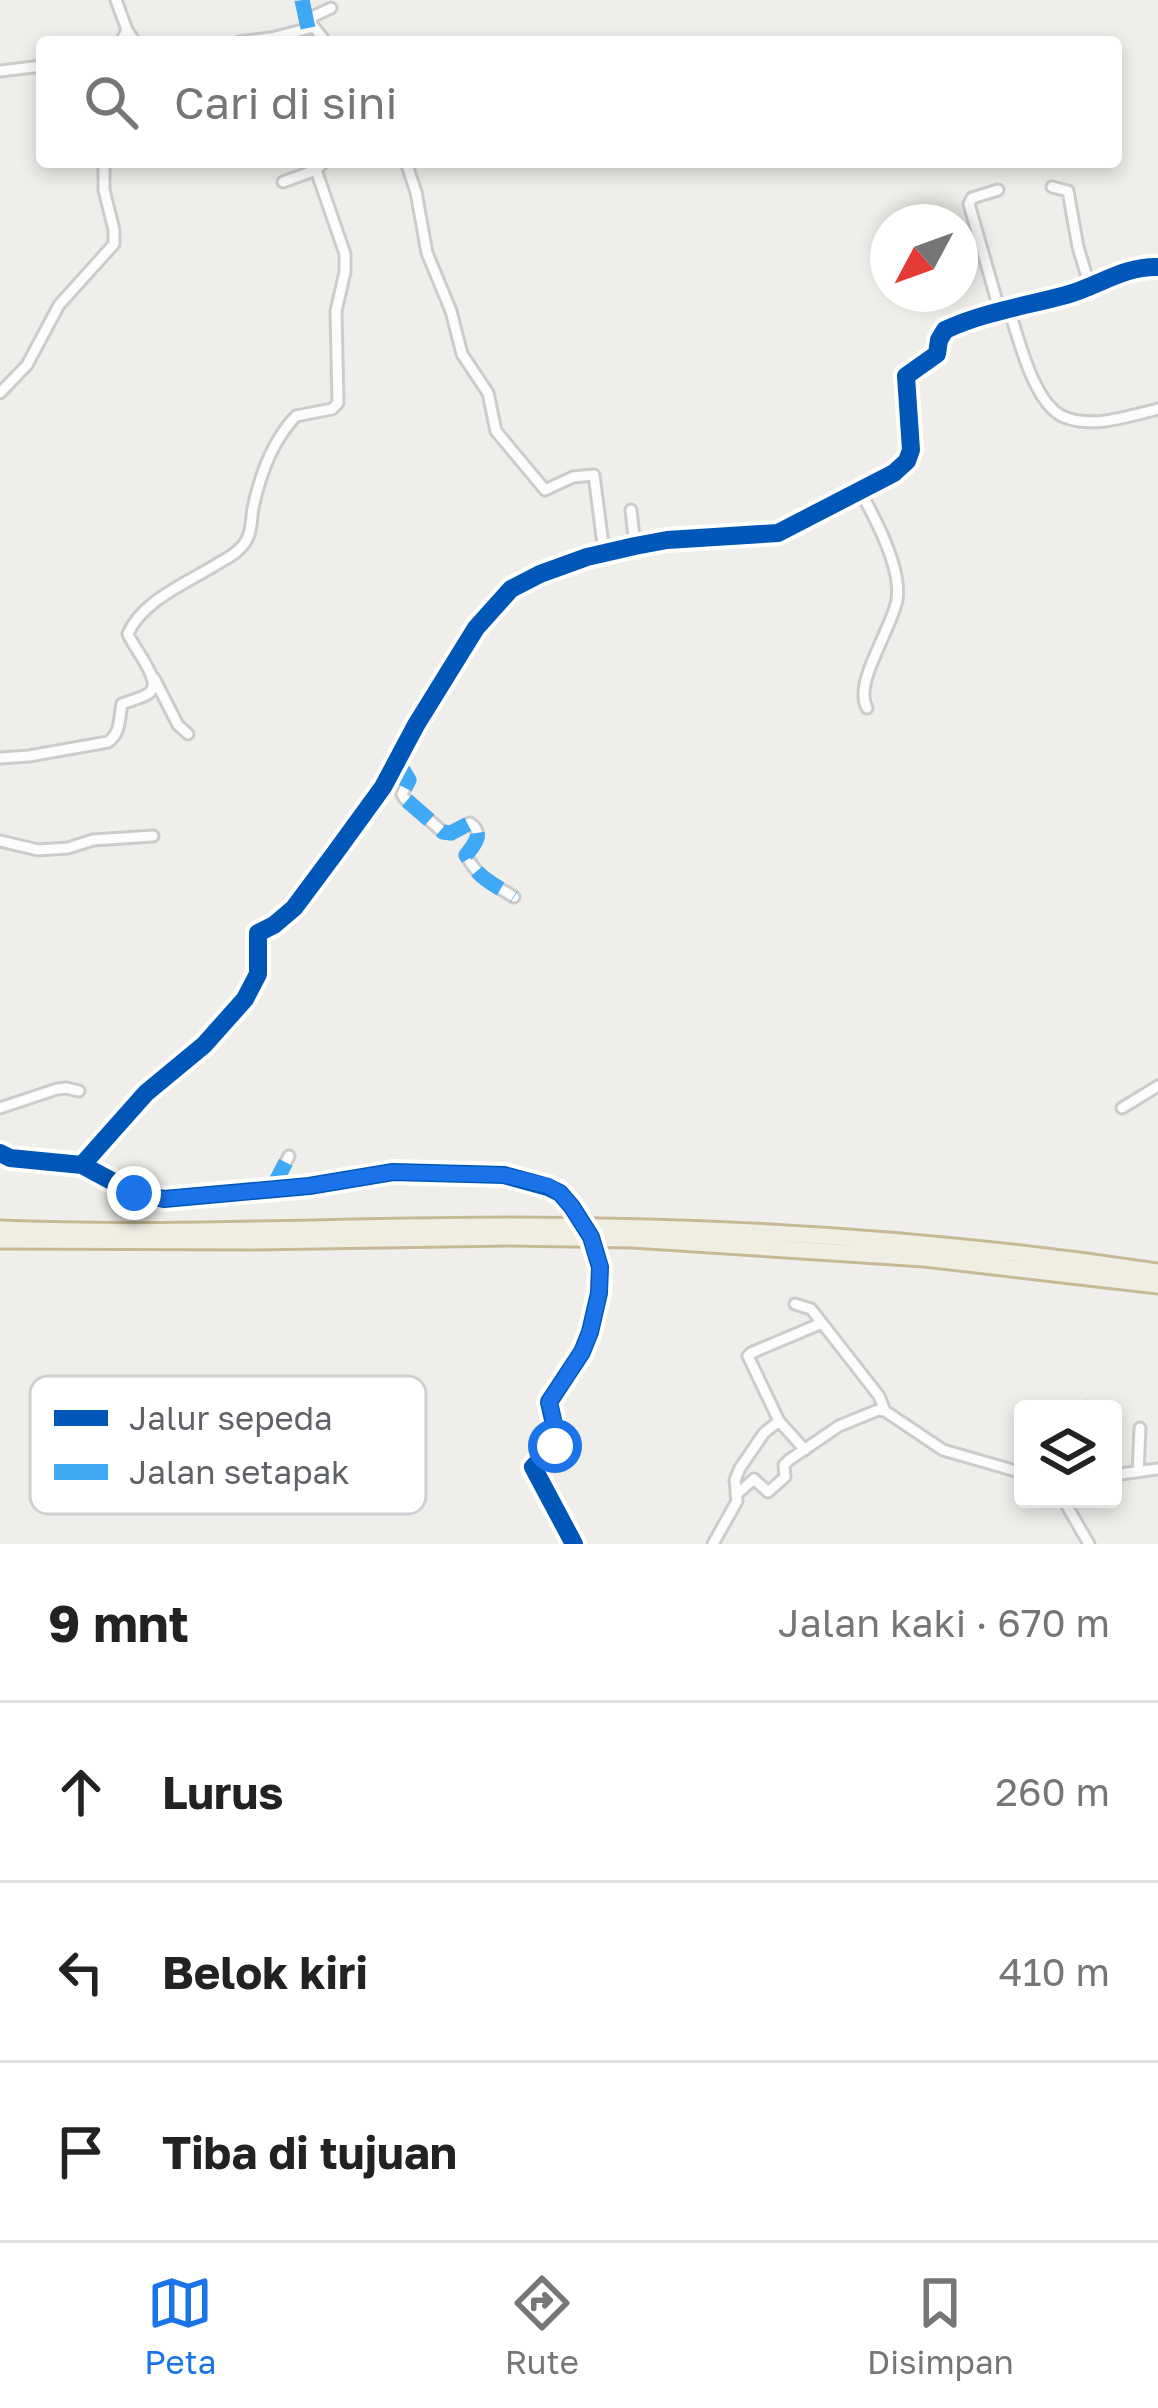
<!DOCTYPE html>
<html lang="id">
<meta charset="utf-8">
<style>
:root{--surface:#fff;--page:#f6f6f6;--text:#222;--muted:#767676;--line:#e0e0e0;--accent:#1a73e8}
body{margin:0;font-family:"Golos Text",sans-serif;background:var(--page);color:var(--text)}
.controls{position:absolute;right:36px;bottom:36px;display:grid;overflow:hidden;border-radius:12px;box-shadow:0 6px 18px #0003}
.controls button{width:108px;height:108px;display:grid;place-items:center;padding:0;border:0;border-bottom:3px solid var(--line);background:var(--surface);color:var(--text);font:60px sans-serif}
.compass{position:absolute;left:870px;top:204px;width:108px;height:108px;border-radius:50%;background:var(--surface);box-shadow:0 6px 18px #0003;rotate:229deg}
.stop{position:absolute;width:36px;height:36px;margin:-27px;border:9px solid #1a73e8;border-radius:50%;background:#fff}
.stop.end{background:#1a73e8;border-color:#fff;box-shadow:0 3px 12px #0008}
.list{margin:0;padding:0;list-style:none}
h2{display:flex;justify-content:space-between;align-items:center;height:156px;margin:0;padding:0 48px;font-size:51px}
h2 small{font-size:39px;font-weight:400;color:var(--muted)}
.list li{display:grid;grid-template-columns:78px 1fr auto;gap:36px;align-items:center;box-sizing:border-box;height:180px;padding:0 48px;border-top:3px solid var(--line)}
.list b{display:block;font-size:45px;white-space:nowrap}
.list em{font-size:39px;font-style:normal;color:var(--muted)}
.icon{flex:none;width:66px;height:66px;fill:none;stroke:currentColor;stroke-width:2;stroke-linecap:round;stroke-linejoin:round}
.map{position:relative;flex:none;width:1158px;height:1544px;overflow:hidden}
.search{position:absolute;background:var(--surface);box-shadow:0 6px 18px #0003;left:36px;right:36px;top:36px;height:132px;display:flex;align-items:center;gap:30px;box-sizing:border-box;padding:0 42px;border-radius:12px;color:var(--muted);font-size:45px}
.sheet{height:696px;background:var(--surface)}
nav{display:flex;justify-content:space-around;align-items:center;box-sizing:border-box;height:168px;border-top:3px solid var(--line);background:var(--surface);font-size:33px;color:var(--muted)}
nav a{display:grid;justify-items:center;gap:6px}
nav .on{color:var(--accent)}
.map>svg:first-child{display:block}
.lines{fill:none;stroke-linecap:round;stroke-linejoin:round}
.minor-casing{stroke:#cbcccc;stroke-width:15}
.highway-casing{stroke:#c8b996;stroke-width:21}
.minor{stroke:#fdfcfc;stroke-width:9}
.highway{stroke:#f0ede3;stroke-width:15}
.minor-bridge-casing{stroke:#cbcccc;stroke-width:15;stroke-linecap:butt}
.minor-bridge{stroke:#fdfcfc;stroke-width:9}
.quiet{stroke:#3fa9f5;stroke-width:15;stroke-dasharray:30 15;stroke-linecap:butt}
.cycleway-casing{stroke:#fff;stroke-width:26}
.cycleway{stroke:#0057b8;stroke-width:18}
.route{stroke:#1a73e8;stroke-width:15}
.key{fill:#fff;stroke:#cfd0d2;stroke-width:3}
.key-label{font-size:33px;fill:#5f6368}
</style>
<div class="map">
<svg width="1158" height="1544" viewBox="0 0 1158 1544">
<rect width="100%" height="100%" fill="#efeeea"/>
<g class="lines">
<g class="minor-casing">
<path id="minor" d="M 116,0 L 127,30
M 302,0 L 308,28
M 311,27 L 312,17 L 331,8
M 121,42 L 127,30 L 135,42
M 239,42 L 271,38 L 314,27 L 326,42
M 0,71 L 42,66
M 406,162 L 416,192 L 427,253 L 451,311 L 462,354 L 488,393 L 496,431 L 545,490 L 573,477 L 594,475 L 604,552
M 283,182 L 316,170 L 324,162
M 1052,187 L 1068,191 L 1078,247 L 1090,287
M 998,190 L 972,198 L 969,204 L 1000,312
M 1009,309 C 1018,337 1034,405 1064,417 C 1094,429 1129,416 1158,409
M 0,393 L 27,365 L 59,305 L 114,244 L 114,230 L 104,190 L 104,162
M 860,491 C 875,518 902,568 897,600 C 891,631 853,683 867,708
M 631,510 L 635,546
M 154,678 L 178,725 L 188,734
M 0,758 L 29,756 L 108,742 C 121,733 119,718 122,704 C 129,701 147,697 151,691 C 161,679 133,647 128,634 C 141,602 186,583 214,566 C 225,559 237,554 244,544 C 252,534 251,520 253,508 C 260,475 272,441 296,416 L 332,409 L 338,403 L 336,311 L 345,272 L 345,254 L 316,170
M 398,762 L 409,780 L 402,794 L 404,798 L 443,832 L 451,833 L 470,823 C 485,833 474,845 466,855 C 479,880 492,883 514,897
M 0,841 L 38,850 L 68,848 L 93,840 L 153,836
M 0,1108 L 57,1089 L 66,1088 L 79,1091
M 1122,1108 L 1158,1086
M 0,1153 L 10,1158 L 82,1165 L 134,1193 L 164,1199 L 309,1186 L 393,1172 L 504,1175 L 548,1187 L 560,1193 L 572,1207
M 82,1165 L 146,1093 L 204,1045 L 245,999 L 258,974 L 258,933 L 274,925 L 294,908 L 335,853 L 383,787 L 416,725 L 476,628 L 511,589 L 540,574 L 587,557 L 635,546 L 667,540 L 778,533 L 894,473 L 907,461 L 911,450 L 906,376 L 937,354 L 939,340 L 945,330 C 983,312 1026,306 1066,295 C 1099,286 1123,266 1158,267
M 272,1189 L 289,1156
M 795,1304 L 811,1309 L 822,1323
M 1086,1409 L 1087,1407
M 779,1421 L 805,1450
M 1113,1431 L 1114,1421
M 1138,1472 L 1140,1428
M 1113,1475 L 1158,1469
M 736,1495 L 754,1479 L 768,1492 L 785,1477 L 784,1465 L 789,1460 L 839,1426 L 878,1410 L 885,1411 L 943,1450 L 1023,1473
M 1063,1499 L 1089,1544
M 574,1544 L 533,1467 L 558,1442 L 549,1402 C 582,1352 598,1329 600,1267
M 713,1544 L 737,1501 L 735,1480 L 740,1468 L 764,1433 L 779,1421 L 748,1356 L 751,1353 L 822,1323 L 879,1396 L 885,1411"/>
</g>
<g class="highway-casing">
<path id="highway" d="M 0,1229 C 170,1236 341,1226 512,1226 C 727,1226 945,1240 1158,1272
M 0,1240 L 254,1241 L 509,1237 L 632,1239 L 924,1258 L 1158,1285"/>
</g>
<use href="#minor" class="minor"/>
<use href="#highway" class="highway"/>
<g class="minor-bridge-casing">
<path id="minor-bridge" d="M 572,1207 L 591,1237 L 600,1267"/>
</g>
<use href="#minor-bridge" class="minor-bridge"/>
<path class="quiet" d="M 302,0 L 308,28
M 398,762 L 409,780 L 402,794 L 404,798 L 443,832 L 451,833 L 470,823 C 485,833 474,845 466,855 C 479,880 492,883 514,897
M 272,1189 L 289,1156"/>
<g class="cycleway-casing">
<path id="cycleway" d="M 0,1153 L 10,1158 L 82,1165 L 134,1193 L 164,1199 L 309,1186 L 393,1172 L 504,1175 L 548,1187 L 560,1193 L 572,1207 L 591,1237 L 600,1267 L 599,1293 L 590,1332 L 582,1352 L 549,1402 L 558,1442 L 533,1467 L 574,1544
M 82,1165 L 146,1093 L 204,1045 L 245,999 L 258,974 L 258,933 L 274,925 L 294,908 L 335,853 L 383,787 L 416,725 L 476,628 L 511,589 L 540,574 L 587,557 L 635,546 L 667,540 L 778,533 L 894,473 L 907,461 L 911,450 L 906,376 L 937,354 L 939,340 L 945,330 C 983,312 1026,306 1066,295 C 1099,286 1123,266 1158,267"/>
</g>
<use href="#cycleway" class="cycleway"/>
</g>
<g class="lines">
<path class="route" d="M 134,1193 L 164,1199 L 309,1186 L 393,1172 L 504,1175 L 548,1186 L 560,1193 L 572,1207 L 591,1237 L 600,1267 L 599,1293 L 590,1332 L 582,1352 L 549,1402 L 558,1437 L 555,1446"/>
</g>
<rect x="30" y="1376" width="396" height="138" rx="18" class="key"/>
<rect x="54" y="1410" width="54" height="16" fill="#0057b8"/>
<rect x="54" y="1464" width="54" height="16" fill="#3fa9f5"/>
<g class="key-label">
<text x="129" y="1430">Jalur sepeda</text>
<text x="129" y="1484">Jalan setapak</text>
</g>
</svg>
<div class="controls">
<button><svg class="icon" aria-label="layers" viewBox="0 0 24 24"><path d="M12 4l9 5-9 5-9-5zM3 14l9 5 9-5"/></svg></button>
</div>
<svg class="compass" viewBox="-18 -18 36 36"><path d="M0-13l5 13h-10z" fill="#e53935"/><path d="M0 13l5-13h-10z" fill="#767676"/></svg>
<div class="stop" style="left:555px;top:1446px"></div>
<div class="stop end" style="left:134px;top:1193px"></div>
<div class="search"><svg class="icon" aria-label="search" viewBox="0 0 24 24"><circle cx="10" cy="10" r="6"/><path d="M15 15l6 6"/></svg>Cari di sini</div>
</div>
<section class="sheet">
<h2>9 mnt<small>Jalan kaki · 670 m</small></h2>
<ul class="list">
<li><svg class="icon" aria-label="ahead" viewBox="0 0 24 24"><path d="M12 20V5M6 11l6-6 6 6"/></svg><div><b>Lurus</b></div><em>260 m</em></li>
<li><svg class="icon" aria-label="left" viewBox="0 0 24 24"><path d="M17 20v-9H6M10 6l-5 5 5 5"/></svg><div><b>Belok kiri</b></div><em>410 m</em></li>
<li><svg class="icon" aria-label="arrive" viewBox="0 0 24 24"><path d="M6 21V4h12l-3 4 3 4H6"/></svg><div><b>Tiba di tujuan</b></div></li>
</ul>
</section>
<nav>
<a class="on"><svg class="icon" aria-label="map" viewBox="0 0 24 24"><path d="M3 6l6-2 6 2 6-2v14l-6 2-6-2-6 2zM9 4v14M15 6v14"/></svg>Peta</a>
<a><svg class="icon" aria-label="directions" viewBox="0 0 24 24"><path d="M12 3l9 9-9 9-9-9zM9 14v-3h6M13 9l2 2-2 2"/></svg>Rute</a>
<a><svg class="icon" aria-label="saved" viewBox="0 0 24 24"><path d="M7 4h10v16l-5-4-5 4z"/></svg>Disimpan</a>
</nav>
